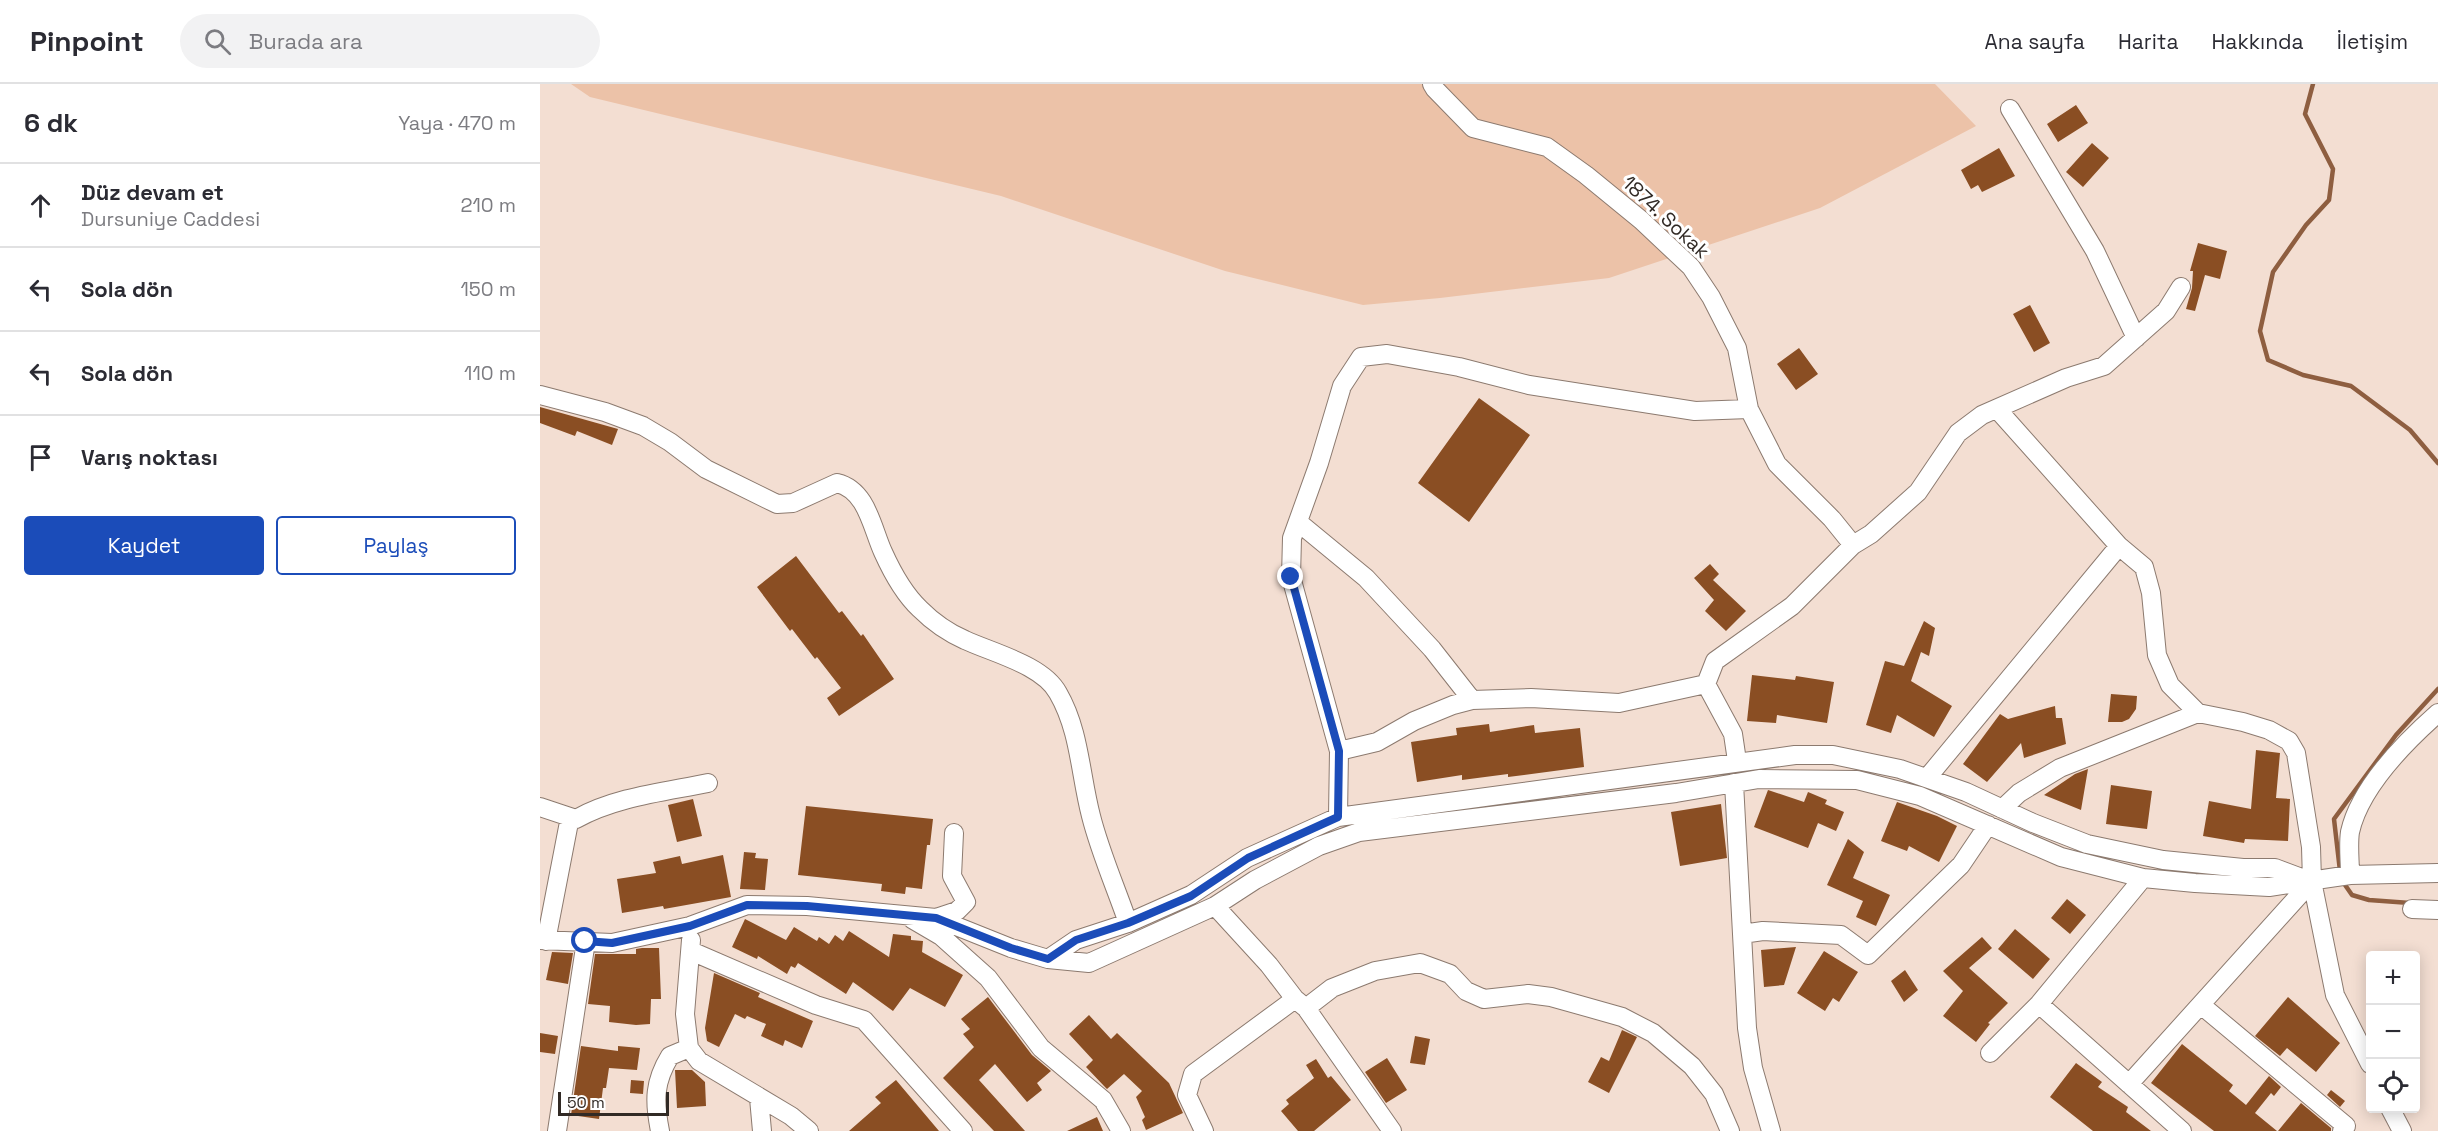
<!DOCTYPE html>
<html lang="tr">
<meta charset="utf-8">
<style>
:root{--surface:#fff;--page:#f2f2f3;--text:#2b2b33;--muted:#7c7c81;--line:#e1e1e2;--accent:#1b4cb9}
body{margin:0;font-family:"Space Grotesk",sans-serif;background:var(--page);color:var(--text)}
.controls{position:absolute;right:18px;bottom:18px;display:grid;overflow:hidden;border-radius:6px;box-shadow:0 3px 15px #0003}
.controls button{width:54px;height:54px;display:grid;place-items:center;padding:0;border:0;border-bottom:2px solid var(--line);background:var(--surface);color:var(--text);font:30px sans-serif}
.scale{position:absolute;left:18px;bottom:15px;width:111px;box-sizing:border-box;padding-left:6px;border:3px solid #312a25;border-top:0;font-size:16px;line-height:21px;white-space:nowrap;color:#312a25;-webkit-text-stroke:4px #fff;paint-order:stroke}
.stop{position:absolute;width:18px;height:18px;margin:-14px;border:4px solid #1b4cb9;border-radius:50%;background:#fff}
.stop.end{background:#1b4cb9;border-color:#fff;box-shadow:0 2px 6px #0008}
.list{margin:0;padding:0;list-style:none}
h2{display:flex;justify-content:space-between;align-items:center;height:78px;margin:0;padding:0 24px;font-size:26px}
h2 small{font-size:20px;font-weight:400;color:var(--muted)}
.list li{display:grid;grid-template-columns:39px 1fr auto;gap:18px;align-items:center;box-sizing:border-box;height:84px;padding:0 24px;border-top:2px solid var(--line)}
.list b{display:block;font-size:22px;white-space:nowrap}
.list p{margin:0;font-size:20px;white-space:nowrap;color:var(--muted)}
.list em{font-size:20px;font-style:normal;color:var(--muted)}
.actions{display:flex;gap:12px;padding:18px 24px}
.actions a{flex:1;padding:14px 0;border:2px solid var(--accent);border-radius:6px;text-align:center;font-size:21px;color:var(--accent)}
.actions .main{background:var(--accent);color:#fff}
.icon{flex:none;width:33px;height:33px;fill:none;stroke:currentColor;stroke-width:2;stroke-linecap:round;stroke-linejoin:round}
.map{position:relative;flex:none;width:1898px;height:1047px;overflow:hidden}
header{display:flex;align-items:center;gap:36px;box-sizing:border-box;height:84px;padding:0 30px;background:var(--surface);border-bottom:2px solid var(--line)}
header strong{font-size:28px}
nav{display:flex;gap:33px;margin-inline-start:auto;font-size:21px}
.search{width:420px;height:54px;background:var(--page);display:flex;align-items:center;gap:15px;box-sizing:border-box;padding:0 21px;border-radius:33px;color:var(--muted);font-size:22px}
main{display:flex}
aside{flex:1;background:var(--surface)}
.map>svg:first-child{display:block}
.green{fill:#ecc2a8}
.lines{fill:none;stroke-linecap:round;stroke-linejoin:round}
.stream{stroke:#8e5e40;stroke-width:4.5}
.building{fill:#8a4e23}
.minor-casing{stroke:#8c7a6f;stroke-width:20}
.minor{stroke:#fff;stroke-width:18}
.route{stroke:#1b4cb9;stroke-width:8}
.labels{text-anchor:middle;stroke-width:6;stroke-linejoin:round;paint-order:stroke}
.street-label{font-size:20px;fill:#312a25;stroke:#fff}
</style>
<header>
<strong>Pinpoint</strong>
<div class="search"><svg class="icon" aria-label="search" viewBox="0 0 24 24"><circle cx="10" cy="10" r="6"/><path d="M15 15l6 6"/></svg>Burada ara</div>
<nav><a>Ana sayfa</a><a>Harita</a><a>Hakkında</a><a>İletişim</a></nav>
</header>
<main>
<aside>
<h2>6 dk<small>Yaya · 470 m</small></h2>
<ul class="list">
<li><svg class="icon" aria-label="ahead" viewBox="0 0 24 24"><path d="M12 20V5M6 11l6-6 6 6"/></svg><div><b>Düz devam et</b><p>Dursuniye Caddesi</p></div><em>210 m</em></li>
<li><svg class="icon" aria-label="left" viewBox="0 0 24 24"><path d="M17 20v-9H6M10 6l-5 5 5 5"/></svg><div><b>Sola dön</b></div><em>150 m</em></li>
<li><svg class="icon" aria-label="left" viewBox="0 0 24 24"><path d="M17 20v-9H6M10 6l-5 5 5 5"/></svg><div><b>Sola dön</b></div><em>110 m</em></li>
<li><svg class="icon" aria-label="arrive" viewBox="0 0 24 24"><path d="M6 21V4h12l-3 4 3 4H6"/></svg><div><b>Varış noktası</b></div></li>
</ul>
<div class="actions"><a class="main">Kaydet</a><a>Paylaş</a></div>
</aside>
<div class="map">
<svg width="1898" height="1047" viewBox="0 0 1898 1047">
<rect width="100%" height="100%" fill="#f3ded2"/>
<path class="green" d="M 31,0 L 1395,0 L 1436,42 L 1280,124 L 1069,194 L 900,214 L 823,221 L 685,187 L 461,112 L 50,13 Z"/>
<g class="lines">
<path class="stream" d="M 1773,0 L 1765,30 L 1793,85 L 1789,116 L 1766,141 L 1733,188 L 1720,247 L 1728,276 L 1763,291 L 1811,302 L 1870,346 L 1898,379
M 1800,787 L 1794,735 L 1856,651 L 1898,605
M 1803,798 L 1812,811 L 1829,816 L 1870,819"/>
</g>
<path class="building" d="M 1536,21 L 1548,39 L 1518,58 L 1507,40 Z
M 1552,59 L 1569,74 L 1543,103 L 1526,88 Z
M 1459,64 L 1475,92 L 1442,108 L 1438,101 L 1431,105 L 1421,86 Z
M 1658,159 L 1687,167 L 1680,195 L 1665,191 L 1655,227 L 1646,225 L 1652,204 L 1653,187 L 1650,187 Z
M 1490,221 L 1510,259 L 1494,268 L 1473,230 Z
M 1259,264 L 1278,290 L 1256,306 L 1237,280 Z
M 939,314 L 990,351 L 929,438 L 878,399 Z
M 0,323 L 78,345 L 72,361 L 37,347 L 35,352 L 0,339 Z
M 256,472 L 299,529 L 302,527 L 321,552 L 323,550 L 354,595 L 299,632 L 287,614 L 301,604 L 277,573 L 275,575 L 252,545 L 250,547 L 217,503 Z
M 1170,480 L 1179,490 L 1173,496 L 1206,527 L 1186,547 L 1165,527 L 1174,516 L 1154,494 Z
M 1384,537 L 1395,544 L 1389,572 L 1381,568 L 1371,597 L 1412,622 L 1394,653 L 1357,631 L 1351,649 L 1326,641 L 1345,577 L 1364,582 Z
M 1212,591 L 1255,596 L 1256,592 L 1294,598 L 1287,639 L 1237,631 L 1236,639 L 1207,637 Z
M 1571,610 L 1597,612 L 1596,625 L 1589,635 L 1582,638 L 1568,638 Z
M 1515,622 L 1516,634 L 1522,634 L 1526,660 L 1484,674 L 1481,659 L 1447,698 L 1423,680 L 1460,630 L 1468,635 Z
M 949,640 L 950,648 L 994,641 L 995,649 L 1040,644 L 1044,683 L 968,693 L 968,690 L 922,696 L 922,691 L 877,698 L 871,658 L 917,651 L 916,644 Z
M 1716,666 L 1740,669 L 1736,714 L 1750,715 L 1748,757 L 1705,755 L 1704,759 L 1663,752 L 1669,717 L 1711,725 Z
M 1548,685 L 1541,726 L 1504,711 L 1535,690 Z
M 1571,701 L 1612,707 L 1607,745 L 1566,740 Z
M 1228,706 L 1264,718 L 1268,708 L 1287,716 L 1285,720 L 1304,728 L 1296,747 L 1278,739 L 1268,764 L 1214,743 Z
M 153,715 L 162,752 L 137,758 L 128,721 Z
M 1357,718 L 1397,732 L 1417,742 L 1399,778 L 1369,762 L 1367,767 L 1341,757 Z
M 1181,720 L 1187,774 L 1140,782 L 1131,728 Z
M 266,722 L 393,735 L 390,761 L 387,761 L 382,805 L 366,803 L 365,810 L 341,807 L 342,800 L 258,791 Z
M 1308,755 L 1324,768 L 1313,794 L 1350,811 L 1336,842 L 1316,833 L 1323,817 L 1287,801 Z
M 204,768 L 216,769 L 215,774 L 228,775 L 225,806 L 200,805 Z
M 183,771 L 191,813 L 124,825 L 123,822 L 82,829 L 77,795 L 116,789 L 113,778 L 140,772 L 142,780 Z
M 1527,815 L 1546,831 L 1530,850 L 1511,834 Z
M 205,835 L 246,856 L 254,843 L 277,857 L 279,853 L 289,860 L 295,851 L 303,857 L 309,847 L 349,873 L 353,850 L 371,852 L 371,856 L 383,857 L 382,868 L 423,891 L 405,923 L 370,904 L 353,927 L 313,898 L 306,910 L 258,879 L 255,884 L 251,882 L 247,890 L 218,872 L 217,875 L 192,863 Z
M 1475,845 L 1510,875 L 1493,895 L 1458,865 Z
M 1442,853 L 1452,864 L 1429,884 L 1468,919 L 1448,939 L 1450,940 L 1436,958 L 1403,932 L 1423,907 L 1403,887 Z
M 1256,863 L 1244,901 L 1224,903 L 1221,866 Z
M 102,864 L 119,864 L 121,915 L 111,915 L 110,940 L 96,941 L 69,938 L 70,922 L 48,920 L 55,870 L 96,870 L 96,865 Z
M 1284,867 L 1318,888 L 1299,918 L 1293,914 L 1285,927 L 1257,909 Z
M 12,868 L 33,869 L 28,900 L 6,896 Z
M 1365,886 L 1378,906 L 1364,918 L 1351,897 Z
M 174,889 L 220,909 L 218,913 L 273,937 L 262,964 L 245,956 L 243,962 L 221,952 L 226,940 L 207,932 L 205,935 L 195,930 L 179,963 L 167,957 L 165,944 Z
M 448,913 L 492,971 L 511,987 L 497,999 L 502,1006 L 487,1018 L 455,980 L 439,996 L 485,1047 L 454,1047 L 403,994 L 434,963 L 423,950 L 430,945 L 421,935 Z
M 1748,913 L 1800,959 L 1776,988 L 1747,964 L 1740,972 L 1715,952 Z
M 549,931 L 571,955 L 577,949 L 629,999 L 643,1029 L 606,1046 L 602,1036 L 605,1033 L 596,1013 L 602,1007 L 584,990 L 567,1005 L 564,1002 L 546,983 L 553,976 L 529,950 Z
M 1082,946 L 1097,953 L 1069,1009 L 1048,998 L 1061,973 L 1069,977 Z
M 0,949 L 18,952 L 15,970 L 0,968 Z
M 875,952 L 890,955 L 885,981 L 870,979 Z
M 1642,960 L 1693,1001 L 1689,1007 L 1706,1021 L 1729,992 L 1741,1003 L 1734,1012 L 1731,1009 L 1715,1029 L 1737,1047 L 1674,1047 L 1611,999 Z
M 41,962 L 78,967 L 78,962 L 100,964 L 97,986 L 69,984 L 66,1004 L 63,1004 L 59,1035 L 31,1031 Z
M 847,974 L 867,1006 L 846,1019 L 825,988 Z
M 776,975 L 788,994 L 791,992 L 811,1016 L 774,1047 L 758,1047 L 741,1027 L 749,1020 L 746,1016 L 774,994 L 766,981 Z
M 1536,979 L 1562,998 L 1558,1003 L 1588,1023 L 1586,1028 L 1611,1047 L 1553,1047 L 1510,1013 Z
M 135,986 L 152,986 L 165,998 L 166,1022 L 137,1024 Z
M 91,996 L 104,997 L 103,1010 L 90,1009 Z
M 356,996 L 399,1047 L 309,1047 L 341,1019 L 335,1013 Z
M 1791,1006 L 1805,1017 L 1800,1023 L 1787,1011 Z
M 1761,1019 L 1791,1044 L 1791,1047 L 1738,1047 Z
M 557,1033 L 563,1047 L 527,1047 Z"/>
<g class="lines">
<g class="minor-casing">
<path id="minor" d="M 892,0 L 895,5 L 933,44 L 1007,63 L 1046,91 L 1101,136 L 1151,183 L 1171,213 L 1197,264 L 1209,325 L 1237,380 L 1292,435 L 1313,461
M 1470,25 L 1555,167 L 1596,254
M 0,311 L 65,328 L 103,342 L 130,358 L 166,385 L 237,420 L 253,419 L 297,399 C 327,406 332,444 343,468 C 352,488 364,510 380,525 C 392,537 409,549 425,556 C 453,569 503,581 518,609 C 540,647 540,690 551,732 C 560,768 576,804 588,839
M 1457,325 L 1579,462 L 1604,483 L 1611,509 L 1617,571 L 1630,601 L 1658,629
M 758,438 L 826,494 L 892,565 L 932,616
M 799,667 L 837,658 L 874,637 L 913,621 L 932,616 L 991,614 L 1079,619 L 1166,600
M 1197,677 L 1193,650 L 1166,600 L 1175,577 L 1252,522 L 1313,461 L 1331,450 L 1378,408 L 1418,349 L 1442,331 L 1526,294 L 1564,282 L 1626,227 L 1641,203
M 1387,694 L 1579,462
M 1194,699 L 1207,944 L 1213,984 L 1231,1047
M 0,723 L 36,735 C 75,713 124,708 168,699
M 1462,725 L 1479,709 L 1520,684 L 1658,629 L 1703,638 L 1729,646 L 1749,657 L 1756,669 L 1771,763 L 1772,797 L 1795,911 L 1830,980
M 798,733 L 799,667 L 751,493 L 752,454 L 779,379 L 802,302 L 821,273 L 847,270 L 919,283 L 989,301 L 1155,327 L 1209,325
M 1810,791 C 1810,777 1808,761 1810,748 C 1820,703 1864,659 1898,629
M 675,822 L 729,881 L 755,915 L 766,924 L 852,1047
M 1872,825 L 1898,826
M 396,834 L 417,827 L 426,818 L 412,792 L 414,749
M 372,835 L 401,852 L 448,894 L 501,964 L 563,1016 L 581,1047
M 1202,850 L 1223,847 L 1301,851 L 1328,871 L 1421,781 L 1448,741
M 0,856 L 72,859 L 150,842 L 207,821 L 267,822 L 396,834 L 471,864 L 508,875 L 549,879 L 675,822 L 715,796 L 779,762 L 819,748 L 1136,709 L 1219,695 L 1317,696 L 1380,712 L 1521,773 L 1603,794 L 1655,799 L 1729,803 L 1810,791 L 1898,789
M 151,856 L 145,930 L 149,964 L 159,977 L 251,1032 L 269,1047
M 6,857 L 30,733
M 151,867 L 276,921 L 324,936 L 423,1047
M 508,875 L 536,856 L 588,839 L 651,811 L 707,774 L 798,733 L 1255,671 L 1293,671 L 1360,685 L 1426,708 L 1493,739 L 1547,760 L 1623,776 L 1703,784 L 1735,784 L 1767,796
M 1499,920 L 1642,1047
M 1661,921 L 1806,1042 L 1802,1047
M 766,924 L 792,904 L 835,887 L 880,879 L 910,890 L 926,907 L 944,915 L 988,910 L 1011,913 L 1082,933 L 1113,949 L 1152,982 L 1174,1010 L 1190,1047
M 1450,969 L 1499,920 L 1603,794
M 1589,1000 L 1772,797
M 219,1014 L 222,1047
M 1850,1024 L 1862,1047
M 17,1047 L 46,857
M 120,1047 C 114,1017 114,998 130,972 L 149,964
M 664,1047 L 647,1011 L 653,990 L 755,915"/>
</g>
<use href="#minor" class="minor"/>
</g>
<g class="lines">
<path class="route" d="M 45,857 L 72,859 L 150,842 L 207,821 L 267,822 L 396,834 L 471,864 L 508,875 L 536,856 L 588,839 L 651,812 L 708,774 L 798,733 L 799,667 L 751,493"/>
</g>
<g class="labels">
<g class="street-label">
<text transform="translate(1126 133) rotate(43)" y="7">1874. Sokak</text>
</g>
</g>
</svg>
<div class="controls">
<button>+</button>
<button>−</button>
<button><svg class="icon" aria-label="locate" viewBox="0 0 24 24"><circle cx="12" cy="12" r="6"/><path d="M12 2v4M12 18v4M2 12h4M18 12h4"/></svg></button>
</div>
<div class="scale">50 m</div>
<div class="stop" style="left:45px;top:857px"></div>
<div class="stop end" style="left:751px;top:493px"></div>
</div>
</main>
